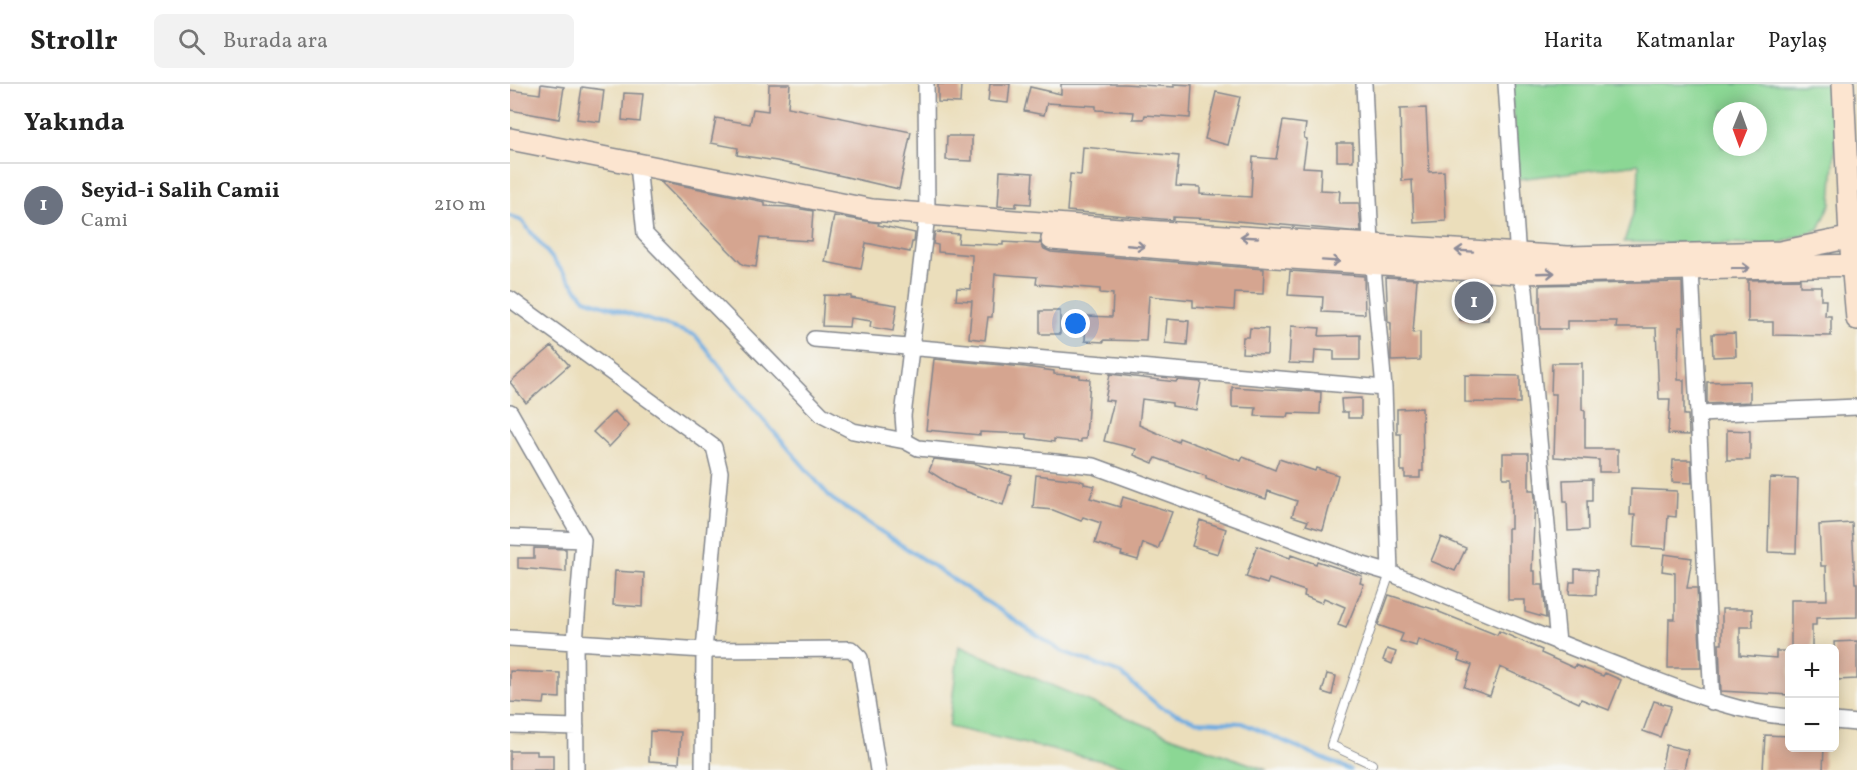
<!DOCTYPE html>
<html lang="tr">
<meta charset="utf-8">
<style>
:root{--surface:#fff;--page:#f2f2f2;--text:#222;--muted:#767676;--line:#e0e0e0;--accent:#0b8043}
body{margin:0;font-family:Vollkorn,serif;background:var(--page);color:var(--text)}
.controls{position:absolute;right:18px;bottom:18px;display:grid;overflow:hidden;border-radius:9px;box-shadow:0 3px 15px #0003}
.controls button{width:54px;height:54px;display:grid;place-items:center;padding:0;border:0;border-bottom:2px solid var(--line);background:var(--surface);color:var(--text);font:30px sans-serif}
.compass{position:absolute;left:1203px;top:18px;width:54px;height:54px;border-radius:50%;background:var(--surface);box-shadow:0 3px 15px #0003;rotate:181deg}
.you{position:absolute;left:566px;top:240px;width:21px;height:21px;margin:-15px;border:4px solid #fff;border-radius:50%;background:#1a73e8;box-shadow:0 0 0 9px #1a73e833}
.badge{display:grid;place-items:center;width:39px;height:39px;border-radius:50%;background:var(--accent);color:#fff;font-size:20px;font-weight:700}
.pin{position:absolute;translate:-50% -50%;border:3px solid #fff;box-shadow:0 2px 6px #0006}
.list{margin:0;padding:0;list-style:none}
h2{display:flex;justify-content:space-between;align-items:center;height:78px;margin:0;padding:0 24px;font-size:26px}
h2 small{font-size:20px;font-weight:400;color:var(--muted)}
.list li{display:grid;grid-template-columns:39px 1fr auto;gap:18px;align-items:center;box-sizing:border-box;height:84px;padding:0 24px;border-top:2px solid var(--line)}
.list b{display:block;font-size:22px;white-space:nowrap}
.list p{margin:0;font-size:20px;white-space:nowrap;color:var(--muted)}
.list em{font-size:20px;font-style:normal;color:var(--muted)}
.icon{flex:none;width:33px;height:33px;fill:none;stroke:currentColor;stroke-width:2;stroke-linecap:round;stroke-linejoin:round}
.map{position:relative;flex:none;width:1347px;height:686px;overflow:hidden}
header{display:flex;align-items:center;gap:36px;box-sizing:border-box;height:84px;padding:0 30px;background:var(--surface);border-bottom:2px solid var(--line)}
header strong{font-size:28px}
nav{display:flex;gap:33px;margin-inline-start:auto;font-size:21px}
.search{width:420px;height:54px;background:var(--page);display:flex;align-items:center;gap:15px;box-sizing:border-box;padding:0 21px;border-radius:9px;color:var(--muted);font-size:22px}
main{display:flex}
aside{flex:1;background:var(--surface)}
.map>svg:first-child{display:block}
.green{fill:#8bd794;stroke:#538379;stroke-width:1.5;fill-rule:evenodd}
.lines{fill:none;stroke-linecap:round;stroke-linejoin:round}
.stream{stroke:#6dabe0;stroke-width:4}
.building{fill:#d5a590}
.lane-casing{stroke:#83868c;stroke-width:10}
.street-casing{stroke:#83868c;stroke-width:18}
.secondary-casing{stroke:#83868c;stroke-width:24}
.lane{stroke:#fff;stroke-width:8}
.street{stroke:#fff;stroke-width:15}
.secondary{stroke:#fce5d0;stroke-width:21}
.oneway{stroke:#8c8a97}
</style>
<header>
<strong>Strollr</strong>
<div class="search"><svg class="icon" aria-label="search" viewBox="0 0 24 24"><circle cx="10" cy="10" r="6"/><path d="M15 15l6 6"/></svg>Burada ara</div>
<nav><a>Harita</a><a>Katmanlar</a><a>Paylaş</a></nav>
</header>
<main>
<aside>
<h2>Yakında<small></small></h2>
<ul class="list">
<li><span class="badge" style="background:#6b7280">1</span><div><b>Seyid-i Salih Camii</b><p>Cami</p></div><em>210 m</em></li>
</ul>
</aside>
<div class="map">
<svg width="1347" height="686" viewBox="0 0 1347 686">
<rect width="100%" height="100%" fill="#f6f6f2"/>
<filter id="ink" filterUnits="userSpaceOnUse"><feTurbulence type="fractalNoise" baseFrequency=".0167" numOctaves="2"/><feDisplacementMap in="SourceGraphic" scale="12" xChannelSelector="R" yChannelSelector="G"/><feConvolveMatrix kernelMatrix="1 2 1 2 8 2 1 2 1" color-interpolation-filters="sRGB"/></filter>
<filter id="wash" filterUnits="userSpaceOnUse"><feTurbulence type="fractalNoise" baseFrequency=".008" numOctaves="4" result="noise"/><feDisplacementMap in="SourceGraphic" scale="24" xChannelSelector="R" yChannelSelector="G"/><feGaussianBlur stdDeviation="1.35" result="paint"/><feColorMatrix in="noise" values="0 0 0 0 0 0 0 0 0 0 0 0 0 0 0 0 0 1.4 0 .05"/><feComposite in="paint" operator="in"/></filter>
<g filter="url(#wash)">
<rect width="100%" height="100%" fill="#ebdebb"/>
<path class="green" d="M 1000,0 L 1321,0 L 1327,35 L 1321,119 L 1309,145 L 1265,161 L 1114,158 L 1128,114 L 1129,80 L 1009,95 ZM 1212,27 L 1248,27 L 1248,63 L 1212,63 Z
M 449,562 L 663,653 L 757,686 L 633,686 L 439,643 Z"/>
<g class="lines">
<path class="stream" d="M 0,132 L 12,137 L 75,215 L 185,251 L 244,325 L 322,415 L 551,567 L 610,589 L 650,623 L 686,637 L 732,639 L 840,686"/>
</g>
<g id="blocks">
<path class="building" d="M 31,0 L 54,3 L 49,35 L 0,26 L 0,6 L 30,10 Z
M 259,0 L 280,0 L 278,23 L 401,48 L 389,105 L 267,77 L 227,71 L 228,64 L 201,59 L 206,34 L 240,40 L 243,25 L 258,27 Z
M 428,0 L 451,0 L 450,19 L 428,18 Z
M 480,0 L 500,0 L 498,19 L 478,17 Z
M 551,0 L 614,0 L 664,3 L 664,0 L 682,1 L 680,34 L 635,31 L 634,35 L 623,35 L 624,28 L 586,26 L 586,22 L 537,19 L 534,31 L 514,27 L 520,3 L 551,10 Z
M 72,3 L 94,6 L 90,38 L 67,35 Z
M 706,8 L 730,13 L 718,61 L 695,55 Z
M 114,9 L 133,10 L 130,38 L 112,36 Z
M 916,24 L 919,88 L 934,87 L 936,137 L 904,139 L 902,96 L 892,97 L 890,25 Z
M 773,37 L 796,40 L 794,54 L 797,55 L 793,83 L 811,84 L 810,106 L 830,107 L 829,119 L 849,119 L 851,148 L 704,135 L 663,133 L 663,136 L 557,127 L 560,90 L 571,91 L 573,63 L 669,72 L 666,102 L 690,103 L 690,110 L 741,113 L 743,73 L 766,75 Z
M 437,52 L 462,52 L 462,77 L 436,76 Z
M 827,59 L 843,59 L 843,77 L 827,77 Z
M 490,87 L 523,89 L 521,120 L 506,119 L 506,123 L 488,122 Z
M 150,97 L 255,118 L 255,122 L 279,123 L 303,127 L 301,157 L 250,154 L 246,183 L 233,181 Z
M 324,132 L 369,139 L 368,141 L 405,149 L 404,158 L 402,158 L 400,168 L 356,159 L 351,185 L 315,178 Z
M 425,148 L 449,150 L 448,159 L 493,161 L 493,158 L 529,160 L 530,158 L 534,165 L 541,168 L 754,185 L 753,210 L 725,209 L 724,226 L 683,223 L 683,216 L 639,212 L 636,257 L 594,256 L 594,258 L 575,257 L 576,232 L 602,233 L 603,210 L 590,209 L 590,205 L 526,200 L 527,193 L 485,190 L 482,233 L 478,233 L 475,256 L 459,254 L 462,217 L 446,216 L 447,204 L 461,205 L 462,171 L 428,168 L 428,161 L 423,160 Z
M 780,187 L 854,192 L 855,230 L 812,228 L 813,213 L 778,211 Z
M 876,193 L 907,195 L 903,249 L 910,248 L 910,276 L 881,277 L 881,239 L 878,238 Z
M 1290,195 L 1290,202 L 1311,202 L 1311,216 L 1316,216 L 1315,232 L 1321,232 L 1321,252 L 1263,251 L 1263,238 L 1238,238 L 1238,196 Z
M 950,198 L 979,200 L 978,236 L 950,236 Z
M 1172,198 L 1173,243 L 1169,243 L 1168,296 L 1174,296 L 1174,331 L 1178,331 L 1179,351 L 1158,350 L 1160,315 L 1149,315 L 1146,244 L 1106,244 L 1107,237 L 1057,237 L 1057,245 L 1030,245 L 1030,201 Z
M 314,211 L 341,212 L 341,214 L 387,221 L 383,247 L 360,243 L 361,237 L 340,234 L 339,243 L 312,242 Z
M 530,227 L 550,227 L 550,250 L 530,250 Z
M 657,235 L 679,237 L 677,261 L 655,259 Z
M 781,242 L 810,244 L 809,252 L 850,251 L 850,276 L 824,276 L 824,267 L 805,266 L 804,280 L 779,279 Z
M 740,244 L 758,245 L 757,270 L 732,269 L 733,253 L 739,253 Z
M 1225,249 L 1226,272 L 1203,273 L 1202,250 Z
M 42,262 L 59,281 L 16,319 L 0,298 Z
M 424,275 L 515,283 L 544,287 L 544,290 L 570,292 L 570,294 L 580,295 L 576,355 L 571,355 L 571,358 L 544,355 L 544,358 L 517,354 L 517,350 L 470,348 L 470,351 L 416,346 Z
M 1042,279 L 1072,279 L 1072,326 L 1075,327 L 1075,365 L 1108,365 L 1108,388 L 1089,388 L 1089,376 L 1044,373 L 1046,310 L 1041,310 Z
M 600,290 L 666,298 L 667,296 L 691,298 L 686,326 L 662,322 L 662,319 L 632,315 L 629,341 L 668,358 L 669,354 L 731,377 L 733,373 L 765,386 L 769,375 L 805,387 L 806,384 L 828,391 L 813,446 L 796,441 L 798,437 L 782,432 L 787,417 L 758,407 L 756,415 L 716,402 L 696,395 L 696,392 L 646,374 L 643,379 L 624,371 L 626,365 L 594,357 L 604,317 L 595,316 Z
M 955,291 L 1010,292 L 1010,319 L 955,318 Z
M 1240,297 L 1240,318 L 1197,320 L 1197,298 Z
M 722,303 L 811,308 L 810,330 L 779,329 L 778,333 L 745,332 L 746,324 L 722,323 Z
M 851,314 L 851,334 L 838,334 L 838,328 L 832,328 L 831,315 Z
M 912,324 L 913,387 L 910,387 L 910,394 L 895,394 L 895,387 L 891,387 L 891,350 L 887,350 L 887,325 Z
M 104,327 L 119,342 L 99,363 L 83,348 Z
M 1217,346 L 1240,347 L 1240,376 L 1217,376 Z
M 993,369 L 1019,369 L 1019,406 L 1024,406 L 1025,413 L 1022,487 L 1025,487 L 1025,501 L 1033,501 L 1036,534 L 1015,528 L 1015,516 L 998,516 L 998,444 L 1001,444 L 1001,394 L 993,394 Z
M 424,375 L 466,380 L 502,392 L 493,421 L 444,403 L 419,387 Z
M 1163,376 L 1181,376 L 1182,399 L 1162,398 Z
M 526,391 L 568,396 L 574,398 L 574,400 L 585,402 L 580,414 L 610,423 L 613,413 L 662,428 L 648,465 L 633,459 L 628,476 L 611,471 L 612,468 L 585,459 L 591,439 L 573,433 L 571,437 L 543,426 L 523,424 Z
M 1260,394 L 1288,395 L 1286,469 L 1258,468 Z
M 1082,395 L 1082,417 L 1077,417 L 1078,446 L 1058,447 L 1057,418 L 1054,418 L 1053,396 Z
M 1121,405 L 1167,407 L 1166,433 L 1158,432 L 1156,465 L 1123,463 L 1125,431 L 1120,431 Z
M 690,436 L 716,445 L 708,470 L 682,462 Z
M 1342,439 L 1345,499 L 1347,499 L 1347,533 L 1306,534 L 1306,541 L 1302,541 L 1302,564 L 1281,564 L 1281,516 L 1317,516 L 1316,482 L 1311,482 L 1309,441 Z
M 931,453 L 956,464 L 945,487 L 921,477 Z
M 747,462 L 780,474 L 781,471 L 806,480 L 807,477 L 852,492 L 850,499 L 854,500 L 836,544 L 828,541 L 835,523 L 814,514 L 812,519 L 794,512 L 795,507 L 759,495 L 757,500 L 736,493 Z
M 24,464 L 56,465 L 56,488 L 8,484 L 8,474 L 24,474 Z
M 1154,470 L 1182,474 L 1177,504 L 1187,504 L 1191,584 L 1158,584 L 1159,535 L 1165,535 L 1165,489 L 1152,487 Z
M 1065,485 L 1087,486 L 1086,511 L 1059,510 L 1060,498 L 1065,498 Z
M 105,487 L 134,489 L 133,523 L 103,521 Z
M 879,511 L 929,527 L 929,528 L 987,551 L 989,547 L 1032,566 L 1031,569 L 1064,584 L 1065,581 L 1093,592 L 1095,589 L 1111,596 L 1099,626 L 1071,615 L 1069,619 L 990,583 L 980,612 L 954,603 L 962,581 L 948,576 L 950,570 L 908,555 L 906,562 L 890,557 L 893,550 L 868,541 Z
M 1212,525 L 1242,525 L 1243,543 L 1230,543 L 1230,571 L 1266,574 L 1266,567 L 1280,567 L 1280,611 L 1211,607 L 1209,560 L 1212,560 Z
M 1347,557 L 1347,595 L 1326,596 L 1324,558 Z
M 877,565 L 886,568 L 882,580 L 873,576 Z
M 0,587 L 50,589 L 50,614 L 35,613 L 34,620 L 0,618 Z
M 817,590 L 826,592 L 822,611 L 812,608 Z
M 1144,617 L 1161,622 L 1150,653 L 1133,647 Z
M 140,647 L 171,648 L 169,679 L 139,677 Z
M 1255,651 L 1280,652 L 1280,663 L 1314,663 L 1313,686 L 1253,686 Z
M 1156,661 L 1178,666 L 1174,686 L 1151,686 Z
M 0,667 L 27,667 L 27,671 L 43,671 L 43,686 L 0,686 Z"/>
</g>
</g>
<g filter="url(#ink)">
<use href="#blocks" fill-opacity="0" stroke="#83868c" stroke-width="1.5"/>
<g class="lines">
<g class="lane-casing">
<path id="lane" d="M 862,680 L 821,661 L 880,489"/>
</g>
<g class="street-casing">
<path id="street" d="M 854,0 L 861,161 L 874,304 L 880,489
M 996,0 L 1009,189 L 1015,206 L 1048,559
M 128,81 L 135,150 L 312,331 L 343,347 L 395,357 L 408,364 L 584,382 L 853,481 L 880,489 C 961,523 1041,556 1122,587 C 1173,606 1225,629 1280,633
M 1179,177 L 1181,185 L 1202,618
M 0,215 L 204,363 L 210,388 L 194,566 L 193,686
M 304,255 L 874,304
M 0,328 L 73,456 L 0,453
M 1189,330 L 1347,323
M 395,357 L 393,332 L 417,131 L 416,0
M 0,554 L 194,566 L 341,565 L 350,574 L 368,686
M 1324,637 L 1347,639
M 0,641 L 66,643
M 66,686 L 65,558 L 73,456"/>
</g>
<g class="secondary-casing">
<path id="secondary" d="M 1333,0 L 1340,154 L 1347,235
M 0,55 L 362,126 L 650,148 L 1058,173 L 1270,168 L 1347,152
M 542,155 L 766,173 L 1009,189 L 1347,181"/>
</g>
<use href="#lane" class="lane"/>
<use href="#street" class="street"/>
<use href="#secondary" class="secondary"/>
</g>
<defs><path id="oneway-shaft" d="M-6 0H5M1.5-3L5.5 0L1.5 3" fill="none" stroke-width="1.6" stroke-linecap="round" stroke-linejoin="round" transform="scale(1.5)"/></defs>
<g class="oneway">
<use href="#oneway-shaft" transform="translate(739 153) rotate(-177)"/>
<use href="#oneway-shaft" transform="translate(626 162) rotate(5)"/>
<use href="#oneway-shaft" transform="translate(954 167) rotate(-176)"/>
<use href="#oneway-shaft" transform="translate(821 177) rotate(4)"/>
<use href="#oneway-shaft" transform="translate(1231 184) rotate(-1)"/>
<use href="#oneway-shaft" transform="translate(1036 189) rotate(-2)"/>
</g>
</g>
</svg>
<div class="controls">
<button>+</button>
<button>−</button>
</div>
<svg class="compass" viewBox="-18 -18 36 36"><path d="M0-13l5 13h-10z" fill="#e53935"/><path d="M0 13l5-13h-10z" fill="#767676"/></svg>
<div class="you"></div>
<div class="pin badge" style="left:964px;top:217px;background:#6b7280">1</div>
</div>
</main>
